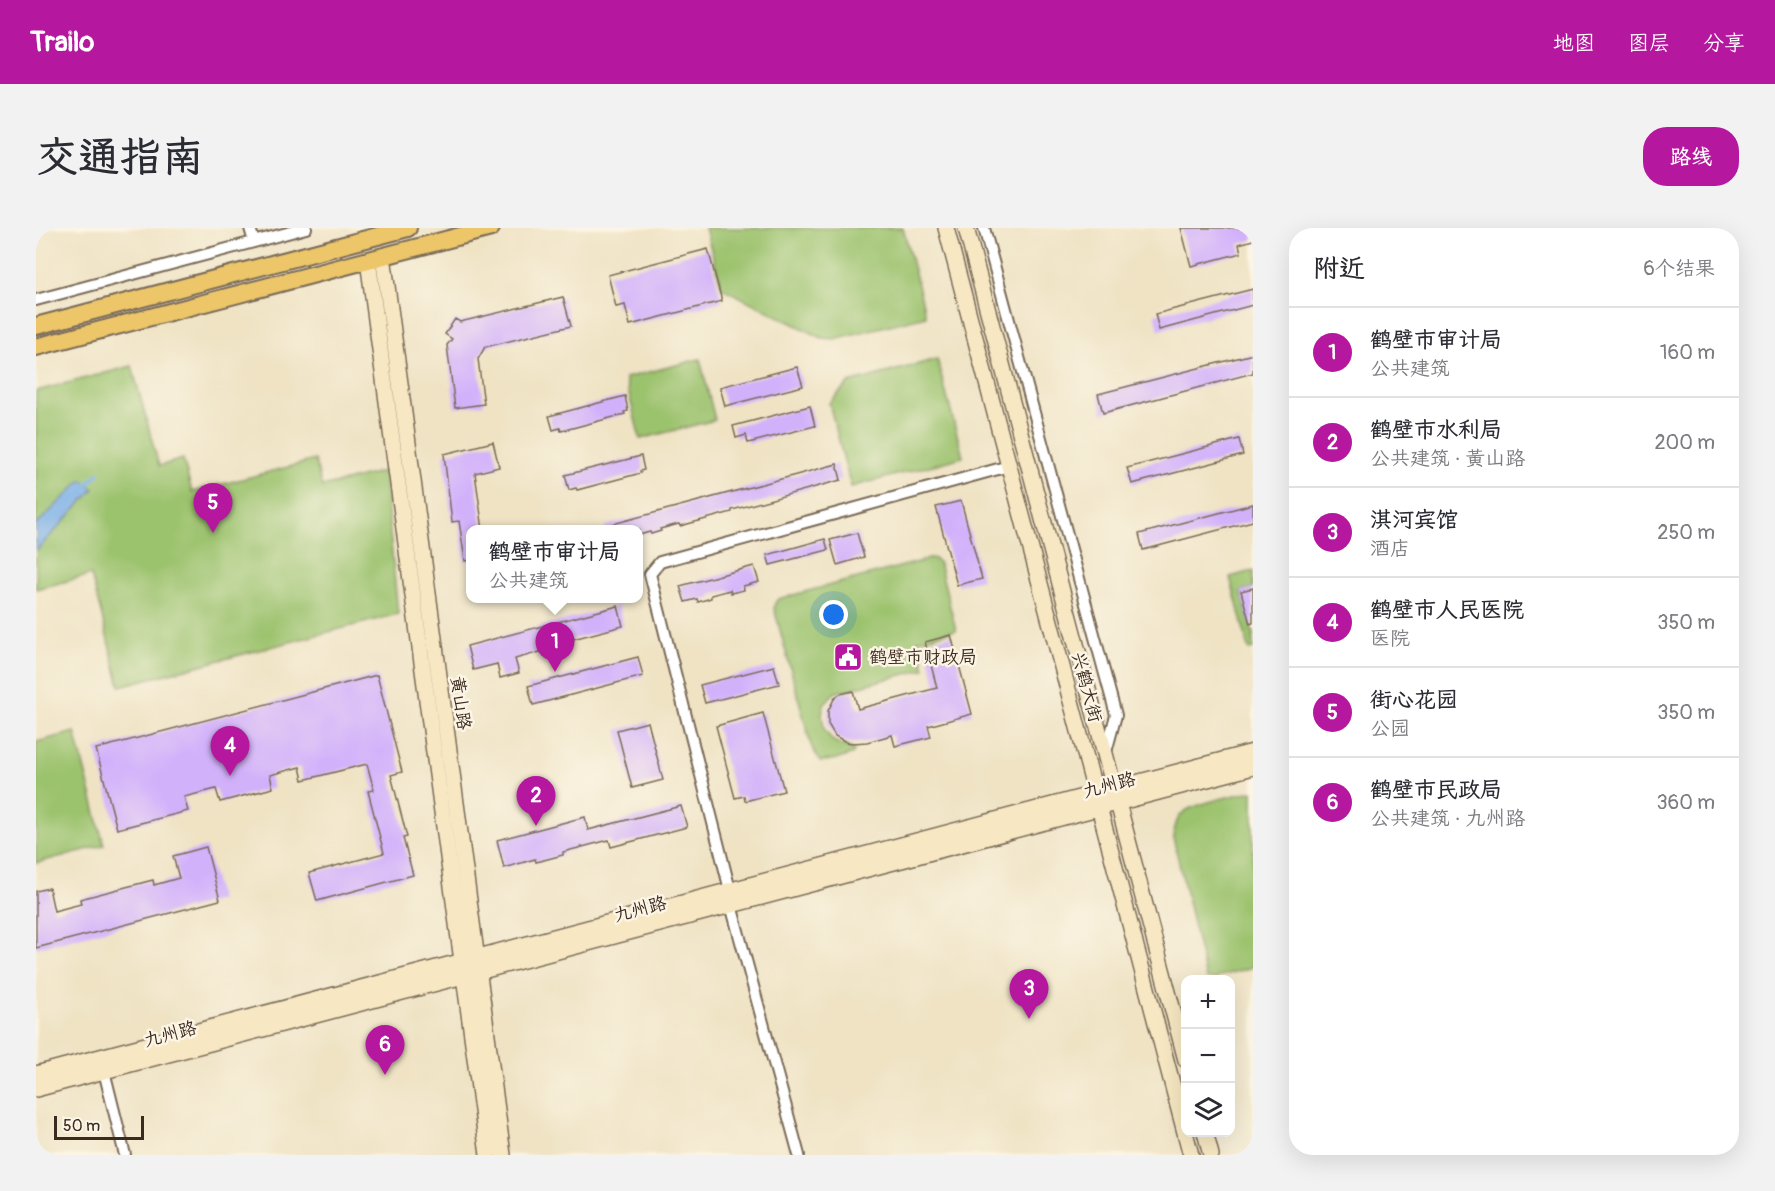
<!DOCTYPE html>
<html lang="zh">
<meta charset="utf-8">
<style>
:root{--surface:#fff;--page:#f2f2f3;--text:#2b2b33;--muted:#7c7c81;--line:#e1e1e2;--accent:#b5179e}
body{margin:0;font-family:Pangolin,"LXGW WenKai TC",sans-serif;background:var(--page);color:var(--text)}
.controls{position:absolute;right:18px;bottom:18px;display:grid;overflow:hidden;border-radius:12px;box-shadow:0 6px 24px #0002}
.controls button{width:54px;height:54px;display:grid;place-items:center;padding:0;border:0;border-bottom:2px solid var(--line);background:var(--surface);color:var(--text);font:30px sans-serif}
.scale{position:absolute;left:18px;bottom:15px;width:90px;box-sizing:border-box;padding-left:6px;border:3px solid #3b2a1e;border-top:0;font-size:16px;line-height:21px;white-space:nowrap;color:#3b2a1e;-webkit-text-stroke:4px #fcf5e5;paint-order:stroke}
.you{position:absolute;left:798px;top:387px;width:21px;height:21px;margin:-15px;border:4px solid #fff;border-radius:50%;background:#1a73e8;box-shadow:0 0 0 9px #1a73e833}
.badge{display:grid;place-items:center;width:39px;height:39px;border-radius:50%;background:var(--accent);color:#fff;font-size:20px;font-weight:700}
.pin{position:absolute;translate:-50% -50px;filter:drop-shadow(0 2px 3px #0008)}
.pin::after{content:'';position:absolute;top:32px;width:21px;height:18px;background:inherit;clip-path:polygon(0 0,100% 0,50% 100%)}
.popup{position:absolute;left:430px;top:297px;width:177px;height:78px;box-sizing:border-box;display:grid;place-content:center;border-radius:12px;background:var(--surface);filter:drop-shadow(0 2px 4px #0005);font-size:20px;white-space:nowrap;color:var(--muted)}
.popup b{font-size:22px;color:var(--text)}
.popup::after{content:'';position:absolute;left:50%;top:100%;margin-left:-12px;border:12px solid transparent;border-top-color:var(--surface)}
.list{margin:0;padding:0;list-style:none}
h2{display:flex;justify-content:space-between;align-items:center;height:78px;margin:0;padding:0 24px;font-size:26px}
h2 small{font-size:20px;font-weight:400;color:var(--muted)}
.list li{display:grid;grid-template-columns:39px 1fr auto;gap:18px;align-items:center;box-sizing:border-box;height:90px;padding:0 24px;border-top:2px solid var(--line)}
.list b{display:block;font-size:22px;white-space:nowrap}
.list p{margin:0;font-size:20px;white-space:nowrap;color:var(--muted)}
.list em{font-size:20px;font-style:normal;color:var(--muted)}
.icon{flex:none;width:33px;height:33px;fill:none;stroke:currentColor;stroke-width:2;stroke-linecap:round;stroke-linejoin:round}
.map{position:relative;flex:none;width:1217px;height:927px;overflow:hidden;border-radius:24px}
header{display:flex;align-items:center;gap:36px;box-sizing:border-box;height:84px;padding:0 30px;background:var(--accent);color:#fff}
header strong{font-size:28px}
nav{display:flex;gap:33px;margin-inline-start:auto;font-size:21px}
.intro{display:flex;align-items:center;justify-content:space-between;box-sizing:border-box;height:144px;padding:0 36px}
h1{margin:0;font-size:42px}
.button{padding:15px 27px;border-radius:24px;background:var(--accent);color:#fff;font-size:21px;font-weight:700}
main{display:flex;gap:36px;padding:0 36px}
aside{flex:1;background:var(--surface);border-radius:24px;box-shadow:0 6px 24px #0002}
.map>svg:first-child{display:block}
.green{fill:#9bc26d;stroke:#6b7646;stroke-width:1.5}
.water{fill:#79afe8;stroke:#5a6c83;stroke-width:1.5}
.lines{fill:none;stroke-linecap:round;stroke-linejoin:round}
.stream{stroke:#79afe8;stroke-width:4}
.building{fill:#d2b1fb}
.street-casing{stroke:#7a6b58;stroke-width:14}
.secondary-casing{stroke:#7a6b58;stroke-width:18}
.primary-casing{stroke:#7a6b58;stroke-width:20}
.street{stroke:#fff;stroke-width:10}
.secondary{stroke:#f7e8c3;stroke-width:15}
.primary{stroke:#ecc669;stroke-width:16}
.labels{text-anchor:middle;stroke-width:5;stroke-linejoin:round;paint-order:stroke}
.poi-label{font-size:18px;fill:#3b2a1e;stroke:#fcf5e5;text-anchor:start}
.street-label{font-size:18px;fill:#3b2a1e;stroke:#fcf5e5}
</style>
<header>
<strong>Trailo</strong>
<nav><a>地图</a><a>图层</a><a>分享</a></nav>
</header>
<div class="intro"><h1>交通指南</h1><a class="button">路线</a></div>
<main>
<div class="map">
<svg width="1217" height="927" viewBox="0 0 1217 927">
<rect width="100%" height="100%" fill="#fcf5e5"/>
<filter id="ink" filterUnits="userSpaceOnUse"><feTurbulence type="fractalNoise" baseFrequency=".0167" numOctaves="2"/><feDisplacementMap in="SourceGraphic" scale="12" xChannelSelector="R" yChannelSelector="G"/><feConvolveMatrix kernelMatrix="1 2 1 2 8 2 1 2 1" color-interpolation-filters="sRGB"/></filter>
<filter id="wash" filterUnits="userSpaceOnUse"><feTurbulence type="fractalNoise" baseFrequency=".008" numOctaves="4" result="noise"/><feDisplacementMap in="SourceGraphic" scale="24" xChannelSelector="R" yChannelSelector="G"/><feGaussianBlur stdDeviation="1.35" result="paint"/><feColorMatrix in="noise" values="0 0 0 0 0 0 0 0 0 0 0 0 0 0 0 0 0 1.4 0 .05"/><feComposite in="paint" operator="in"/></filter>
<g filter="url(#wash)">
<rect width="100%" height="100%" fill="#efe3c4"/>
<path class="green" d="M 669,0 L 867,0 L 890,88 L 798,111 L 786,110 L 686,60 Z
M 664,131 L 679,192 L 604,211 L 589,150 Z
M 901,131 L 927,229 L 815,259 L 793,175 L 813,155 Z
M 96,138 L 123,238 L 147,231 L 156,264 L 279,232 L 286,259 L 348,243 L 362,386 L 84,458 L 55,347 L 0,361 L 0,163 Z
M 897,330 L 903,335 L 920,402 L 882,412 L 889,441 L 798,465 L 788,476 L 786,486 L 788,501 L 797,513 L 818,522 L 817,526 L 806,530 L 784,534 L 775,517 L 738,380 L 739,375 L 742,371 Z
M 1217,343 L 1217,360 L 1205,363 L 1216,403 L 1217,403 L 1217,421 L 1213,422 L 1194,349 Z
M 39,504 L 68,617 L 0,635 L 0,514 Z
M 1217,563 L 1217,739 L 1181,749 L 1181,751 L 1170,751 L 1137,609 C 1139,600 1140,590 1148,584 C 1159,575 1201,567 1217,563 Z"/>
<path class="water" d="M 46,252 L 58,261 L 0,323 L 0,297 Z"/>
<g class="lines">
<path class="stream" d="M 48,260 L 63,245"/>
</g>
<g id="blocks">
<path class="building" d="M 1145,0 L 1217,0 L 1217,12 L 1203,16 L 1205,25 L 1155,38 Z
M 672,21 L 686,73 L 594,97 L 589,77 L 580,79 L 572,47 Z
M 1217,61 L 1217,77 L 1123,102 L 1119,86 Z
M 527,69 L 535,98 L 449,119 L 442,131 L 448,176 L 419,180 L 411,117 L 416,111 L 409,106 L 419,91 L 424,94 Z
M 1217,126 L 1217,145 L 1067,185 L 1062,166 Z
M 761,139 L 767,158 L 689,178 L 684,159 Z
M 589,168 L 592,183 L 588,184 L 589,186 L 525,203 L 524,200 L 517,202 L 513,188 Z
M 774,178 L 779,198 L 712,215 L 710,207 L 700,210 L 697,198 Z
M 1203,211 L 1207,227 L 1096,256 L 1091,240 Z
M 457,214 L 463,239 L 439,245 L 447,302 L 435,302 L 435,332 L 429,333 L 423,293 L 416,294 L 408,226 Z
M 605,228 L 608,242 L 604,243 L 605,245 L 541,262 L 540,260 L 533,262 L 529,247 Z
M 801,236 L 805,252 L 696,282 L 696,284 L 644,298 L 643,296 L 624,301 L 625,303 L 615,306 L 614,304 L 603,307 L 603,302 L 569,302 L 569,298 Z
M 925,273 L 946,351 L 921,357 L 900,279 Z
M 1217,276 L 1217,293 L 1107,322 L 1103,306 Z
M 821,305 L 828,329 L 801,337 L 794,312 Z
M 789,311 L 792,322 L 734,337 L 731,327 Z
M 718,338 L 723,354 L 707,358 L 708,362 L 695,365 L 694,362 L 675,367 L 675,370 L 662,374 L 661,371 L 649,374 L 644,358 Z
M 1217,360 L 1217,395 L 1214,396 L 1205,363 Z
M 582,378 L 587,398 L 510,418 L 511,422 L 479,431 L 483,445 L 464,450 L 461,436 L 437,442 L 431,418 Z
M 915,407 L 936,486 L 892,498 L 895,509 L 859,518 L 856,507 L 831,514 L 817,515 L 810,514 L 799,508 L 792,496 L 792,483 L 798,471 L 804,466 L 817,463 L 822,481 L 901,460 L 889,414 Z
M 602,429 L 607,448 L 497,477 L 492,458 Z
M 738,438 L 743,456 L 669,475 L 664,457 Z
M 341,447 L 366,544 L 355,547 L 371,609 L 367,610 L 377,647 L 281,673 L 273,645 L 348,625 L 332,563 L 338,562 L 331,536 L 267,552 L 264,539 L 234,547 L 237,560 L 184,574 L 180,561 L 148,569 L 152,583 L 81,601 L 60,521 Z
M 727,485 L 748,563 L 709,573 L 708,568 L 699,570 L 680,498 Z
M 612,494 L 627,552 L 596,560 L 581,502 Z
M 645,578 L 651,599 L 575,619 L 573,612 L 527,624 L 527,627 L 500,634 L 499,631 L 468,640 L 461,612 L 549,589 L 552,602 Z
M 170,619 L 184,672 L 0,720 L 0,663 L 13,660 L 18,683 L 45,676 L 44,671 L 117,652 L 118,657 L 143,650 L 137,628 Z"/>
</g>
</g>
<g filter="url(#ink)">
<use href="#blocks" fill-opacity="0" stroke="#7a6b58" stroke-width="1.5"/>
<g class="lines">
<g class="street-casing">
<path id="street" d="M 214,0 L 218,14
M 948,0 L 1080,487 L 1070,524
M 0,72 L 270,0
M 694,662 L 614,346 L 624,334 L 973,238
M 695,677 L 763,927
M 68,843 L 89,927"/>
</g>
<g class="secondary-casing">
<path id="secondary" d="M 910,0 L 1155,927
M 930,0 L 1150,832
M 347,28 L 467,927
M 332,32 L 452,927
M 0,846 L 1217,524
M 0,861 L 1217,539
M 1169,904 L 1175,927"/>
</g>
<g class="primary-casing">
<path id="primary" d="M 0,98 L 372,0
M 0,119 L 455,0"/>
</g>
<use href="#street" class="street"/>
<use href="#secondary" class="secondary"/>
<use href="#primary" class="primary"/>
</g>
</g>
<defs>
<g id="civic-square" transform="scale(1.5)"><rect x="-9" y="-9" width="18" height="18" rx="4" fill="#b5179e" stroke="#fcf5e5"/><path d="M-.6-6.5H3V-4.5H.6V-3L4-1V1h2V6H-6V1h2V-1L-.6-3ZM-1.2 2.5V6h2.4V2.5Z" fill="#fff"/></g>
</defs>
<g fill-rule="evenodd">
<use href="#civic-square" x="812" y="429"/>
</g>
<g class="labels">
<g class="poi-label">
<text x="833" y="435">鹤壁市财政局</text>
</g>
<g class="street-label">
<text transform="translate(1051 459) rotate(75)" y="6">兴鹤大街</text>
<text transform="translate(425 475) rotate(82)" y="6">黄山路</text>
<text transform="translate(1073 557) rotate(-15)" y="6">九州路</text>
<text transform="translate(604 681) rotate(-15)" y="6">九州路</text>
<text transform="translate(134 806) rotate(-15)" y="6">九州路</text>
</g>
</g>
</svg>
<div class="controls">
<button>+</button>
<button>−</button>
<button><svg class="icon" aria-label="layers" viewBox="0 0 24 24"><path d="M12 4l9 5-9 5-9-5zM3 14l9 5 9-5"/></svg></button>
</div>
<div class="scale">50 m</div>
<div class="you"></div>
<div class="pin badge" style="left:519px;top:444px">1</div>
<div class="popup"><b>鹤壁市审计局</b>公共建筑</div>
<div class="pin badge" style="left:500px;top:598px">2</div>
<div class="pin badge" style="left:993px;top:791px">3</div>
<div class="pin badge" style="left:194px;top:548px">4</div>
<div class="pin badge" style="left:177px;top:305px">5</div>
<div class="pin badge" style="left:349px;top:847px">6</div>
</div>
<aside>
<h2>附近<small>6个结果</small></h2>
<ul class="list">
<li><span class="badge">1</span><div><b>鹤壁市审计局</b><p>公共建筑</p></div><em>160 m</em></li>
<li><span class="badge">2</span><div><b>鹤壁市水利局</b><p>公共建筑 · 黄山路</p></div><em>200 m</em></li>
<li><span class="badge">3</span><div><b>淇河宾馆</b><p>酒店</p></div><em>250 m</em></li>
<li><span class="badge">4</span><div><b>鹤壁市人民医院</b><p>医院</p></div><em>350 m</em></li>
<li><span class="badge">5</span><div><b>街心花园</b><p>公园</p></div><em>350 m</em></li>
<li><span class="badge">6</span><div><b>鹤壁市民政局</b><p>公共建筑 · 九州路</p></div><em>360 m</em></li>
</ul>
</aside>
</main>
